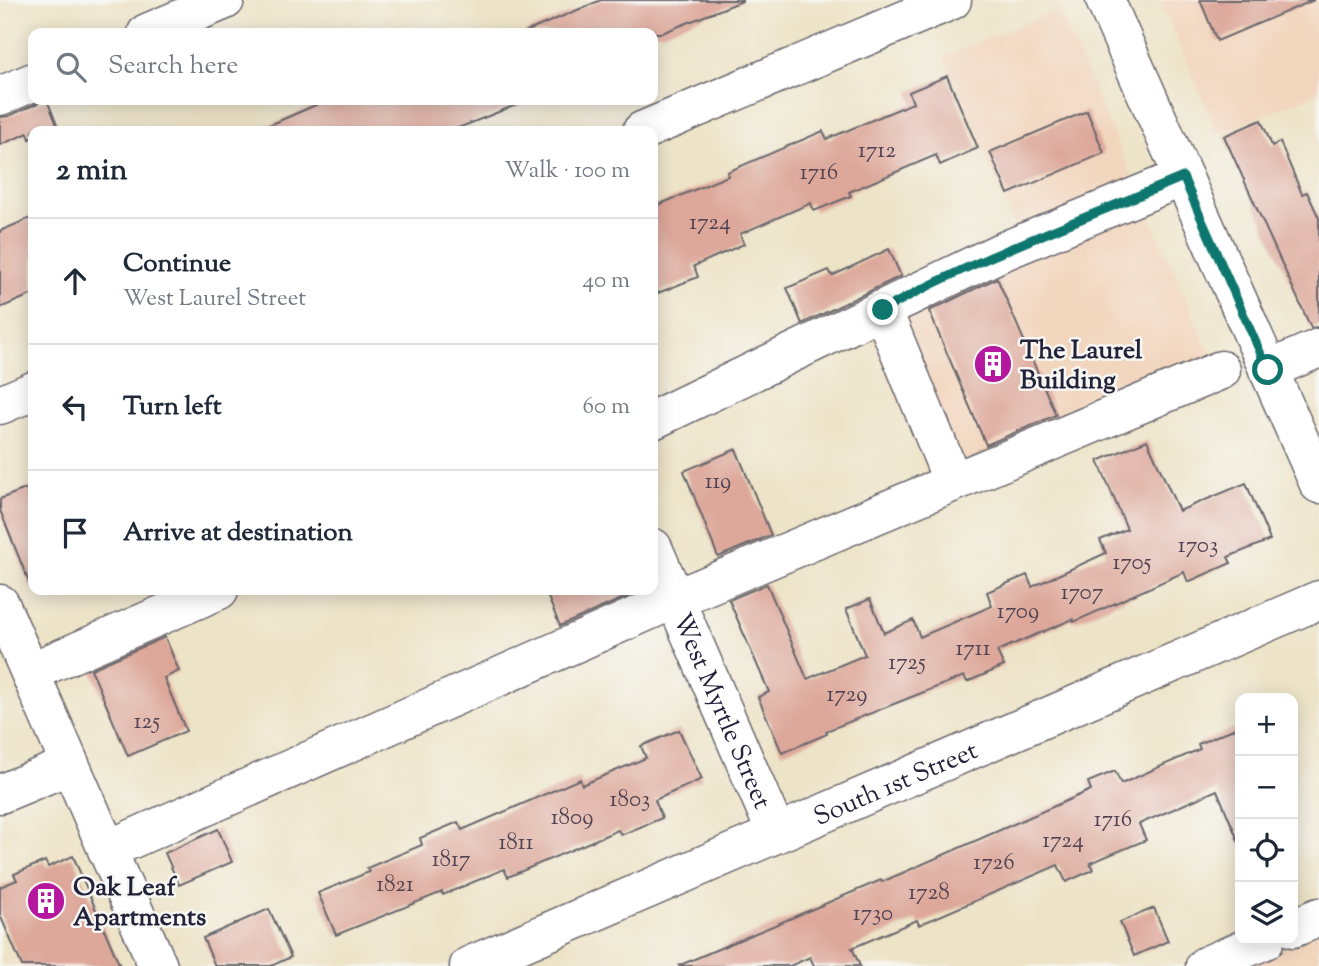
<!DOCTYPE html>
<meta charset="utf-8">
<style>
:root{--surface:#fff;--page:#f6f6f7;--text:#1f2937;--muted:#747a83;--line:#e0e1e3}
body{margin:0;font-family:"Sorts Mill Goudy",serif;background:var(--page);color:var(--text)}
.controls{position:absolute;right:21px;bottom:21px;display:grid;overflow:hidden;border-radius:14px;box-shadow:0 4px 18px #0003}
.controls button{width:63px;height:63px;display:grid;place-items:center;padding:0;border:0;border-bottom:2px solid var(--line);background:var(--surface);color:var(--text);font:35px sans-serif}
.stop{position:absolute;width:21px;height:21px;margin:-16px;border:5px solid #0f766e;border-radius:50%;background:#fff}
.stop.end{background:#0f766e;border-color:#fff;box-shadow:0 2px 7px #0008}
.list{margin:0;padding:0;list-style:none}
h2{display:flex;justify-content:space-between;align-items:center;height:91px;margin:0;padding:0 28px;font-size:30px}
h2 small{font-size:23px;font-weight:400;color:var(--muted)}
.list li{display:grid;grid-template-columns:46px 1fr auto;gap:21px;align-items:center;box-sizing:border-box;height:126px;padding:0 28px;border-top:2px solid var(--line)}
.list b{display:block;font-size:26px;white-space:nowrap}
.list p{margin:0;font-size:23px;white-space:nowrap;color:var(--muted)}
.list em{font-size:23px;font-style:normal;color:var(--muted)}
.icon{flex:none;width:38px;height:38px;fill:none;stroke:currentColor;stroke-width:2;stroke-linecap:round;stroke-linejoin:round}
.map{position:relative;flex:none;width:1319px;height:966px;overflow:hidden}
.search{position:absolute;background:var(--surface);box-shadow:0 4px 18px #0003;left:28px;top:28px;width:630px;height:77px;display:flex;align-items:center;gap:18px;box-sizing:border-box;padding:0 24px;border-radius:14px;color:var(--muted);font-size:26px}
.panel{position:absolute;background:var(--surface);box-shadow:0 4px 18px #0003;left:28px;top:126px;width:630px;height:469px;border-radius:14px}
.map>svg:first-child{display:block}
.built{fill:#f2d5bd}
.building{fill:#dda79a}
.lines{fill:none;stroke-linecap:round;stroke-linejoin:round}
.minor-casing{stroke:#69666c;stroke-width:41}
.minor{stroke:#fff;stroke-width:38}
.route{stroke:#0f766e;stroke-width:9}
.labels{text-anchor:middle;stroke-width:5;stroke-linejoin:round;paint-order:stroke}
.number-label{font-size:23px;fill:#514353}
.poi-label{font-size:26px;font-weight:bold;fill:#22223b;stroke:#f6f6f2;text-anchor:start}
.street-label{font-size:26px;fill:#22223b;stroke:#f6f6f2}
</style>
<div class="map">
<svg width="1319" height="966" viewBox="0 0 1319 966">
<rect width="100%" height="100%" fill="#f6f6f2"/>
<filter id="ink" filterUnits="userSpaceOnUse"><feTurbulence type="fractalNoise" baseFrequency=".0143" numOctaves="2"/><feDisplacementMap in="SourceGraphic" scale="14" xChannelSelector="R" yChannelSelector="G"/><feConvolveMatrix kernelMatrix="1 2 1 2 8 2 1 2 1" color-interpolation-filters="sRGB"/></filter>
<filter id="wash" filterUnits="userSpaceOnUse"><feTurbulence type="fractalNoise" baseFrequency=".00686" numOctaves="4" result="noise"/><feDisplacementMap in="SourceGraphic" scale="28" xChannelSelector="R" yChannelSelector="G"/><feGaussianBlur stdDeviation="1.57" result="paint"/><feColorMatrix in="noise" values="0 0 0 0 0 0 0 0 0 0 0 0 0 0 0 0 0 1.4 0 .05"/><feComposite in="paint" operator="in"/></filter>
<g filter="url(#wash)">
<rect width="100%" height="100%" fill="#ede3c7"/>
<path class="built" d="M 1160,0 L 1319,0 L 1319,92 L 1218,134 Z
M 1058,9 L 1216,367 L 934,487 L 861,311 L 1022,242 L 944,57 Z
M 1319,931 L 1319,966 L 1239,966 Z"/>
<g id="blocks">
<path class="building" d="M 601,0 L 742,0 L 742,1 L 662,33 L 523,33 Z
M 1200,0 L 1314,0 L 1217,41 Z
M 947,76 L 978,148 L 940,165 L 936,155 L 849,192 L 851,196 L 814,211 L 811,203 L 740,234 L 744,244 L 694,266 L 698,277 L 653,295 L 653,207 L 728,176 L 727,172 L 823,131 L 827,139 L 913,103 L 909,92 Z
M 45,100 L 47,100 L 58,127 L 47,131 L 33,131 L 33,137 L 30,139 L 28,133 L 0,145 L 0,117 L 9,116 Z
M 327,100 L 526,100 L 526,101 L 451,131 L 256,131 Z
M 1087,111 L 1104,153 L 1008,194 L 990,152 Z
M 1261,120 L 1272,146 L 1280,142 L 1302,194 L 1307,192 L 1319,218 L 1319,327 L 1311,328 L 1224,136 Z
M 33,217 L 33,294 L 0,308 L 0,231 Z
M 889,249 L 901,276 L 802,324 L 787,288 L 829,270 L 832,276 Z
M 997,278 L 1056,415 L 986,445 L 929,311 Z
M 1147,440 L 1179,511 L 1246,483 L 1270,540 L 1228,557 L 1231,563 L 1188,582 L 1184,572 L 1074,622 L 1073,619 L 997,651 L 1004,666 L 967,682 L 964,676 L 826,731 L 827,734 L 782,753 L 758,697 L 769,692 L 729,600 L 767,584 L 807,679 L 865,655 L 846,609 L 870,599 L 884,633 L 913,620 L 920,637 L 992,606 L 987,592 L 1027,575 L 1032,587 L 1106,553 L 1100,540 L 1127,529 L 1098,461 Z
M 736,449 L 771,535 L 718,557 L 684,471 Z
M 33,486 L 33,590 L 32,590 L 0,510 L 0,499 Z
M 545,590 L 642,590 L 560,626 Z
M 165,637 L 179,671 L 164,678 L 186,731 L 128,756 L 91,669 Z
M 1240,726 L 1240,845 L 1217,790 L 1139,824 L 1146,840 L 1090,863 L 1093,870 L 1066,882 L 1058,865 L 919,925 L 917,920 L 852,948 L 860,966 L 814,966 L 810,957 L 790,966 L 678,966 L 881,880 L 882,882 L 1091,790 L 1088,782 L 1115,771 L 1121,784 L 1200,749 L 1198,744 Z
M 679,730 L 702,779 L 655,800 L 662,818 L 621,835 L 618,830 L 508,877 L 504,869 L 443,895 L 442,892 L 336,935 L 318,893 L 369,872 L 367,868 L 422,845 L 420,838 L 458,822 L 462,830 L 580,779 L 582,785 L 646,758 L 641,746 Z
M 218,829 L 232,862 L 179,885 L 165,853 Z
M 73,856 L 120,966 L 22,966 L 0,915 L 0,887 L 17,880 L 14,874 L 45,861 L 48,867 Z
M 1154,908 L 1168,941 L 1134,956 L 1120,922 Z
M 269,909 L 291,957 L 271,966 L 215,966 L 203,938 Z"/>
</g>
</g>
<g filter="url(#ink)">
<use href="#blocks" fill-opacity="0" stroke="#69666c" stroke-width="2"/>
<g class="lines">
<g class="minor-casing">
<g id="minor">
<path d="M 1105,0 L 1319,484"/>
<path d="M 147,33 L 225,0"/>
<path d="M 0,96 L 33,82"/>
<path d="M 642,131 L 952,0"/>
<path d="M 883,311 L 953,482"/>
<path d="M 1268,370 L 1319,348"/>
<path d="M 0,405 L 33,391"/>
<path d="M 653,420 L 999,253 L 1183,177"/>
<path id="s1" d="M 653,548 L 776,833"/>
<path d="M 0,604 L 158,966"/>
<path d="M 30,672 L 219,590"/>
<path d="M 0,794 L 70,765"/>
<path d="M 107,850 L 675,599 L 1221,370"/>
<path d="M 1293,928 L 1319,917"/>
<path id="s2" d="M 469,966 L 1319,600"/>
<path d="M 1205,966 L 1265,940"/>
</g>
</g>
<use href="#minor" class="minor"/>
</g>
</g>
<g class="lines" filter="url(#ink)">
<path class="route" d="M 883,310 C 978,257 1082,220 1183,177 L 1268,370"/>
</g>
<defs>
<g id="building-disc" transform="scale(2.0125)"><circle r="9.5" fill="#b5179e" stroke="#f6f6f2"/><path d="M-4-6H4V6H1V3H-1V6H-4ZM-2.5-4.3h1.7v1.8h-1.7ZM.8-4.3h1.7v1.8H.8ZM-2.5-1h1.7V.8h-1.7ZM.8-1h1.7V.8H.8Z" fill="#fff"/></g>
</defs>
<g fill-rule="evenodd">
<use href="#building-disc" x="993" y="364"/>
<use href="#building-disc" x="46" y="901"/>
</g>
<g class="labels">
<g class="number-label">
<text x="877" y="157">1712</text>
<text x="819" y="179">1716</text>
<text x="710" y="229">1724</text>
<text x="718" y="488">119</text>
<text x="1198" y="552">1703</text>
<text x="1132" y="569">1705</text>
<text x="1082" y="599">1707</text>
<text x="1018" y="618">1709</text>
<text x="973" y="655">1711</text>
<text x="907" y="669">1725</text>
<text x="847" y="701">1729</text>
<text x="147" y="728">125</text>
<text x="630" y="806">1803</text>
<text x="572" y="824">1809</text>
<text x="1113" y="826">1716</text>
<text x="1063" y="847">1724</text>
<text x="516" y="849">1811</text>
<text x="451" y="866">1817</text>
<text x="994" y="869">1726</text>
<text x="395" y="891">1821</text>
<text x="929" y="899">1728</text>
<text x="873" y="920">1730</text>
</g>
<g class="poi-label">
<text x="1020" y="358">The Laurel<tspan x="1020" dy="30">Building</tspan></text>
<text x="73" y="895">Oak Leaf<tspan x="73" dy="30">Apartments</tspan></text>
</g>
<g class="street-label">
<text dy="9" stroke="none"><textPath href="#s1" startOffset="177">West Myrtle Street</textPath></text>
<text dy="9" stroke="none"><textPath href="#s2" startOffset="464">South 1st Street</textPath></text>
</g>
</g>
</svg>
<div class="controls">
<button>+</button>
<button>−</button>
<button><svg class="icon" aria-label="locate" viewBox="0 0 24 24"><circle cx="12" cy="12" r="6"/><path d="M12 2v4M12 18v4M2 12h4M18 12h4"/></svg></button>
<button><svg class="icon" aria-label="layers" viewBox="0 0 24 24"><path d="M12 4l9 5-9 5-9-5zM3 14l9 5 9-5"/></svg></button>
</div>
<div class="stop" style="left:1268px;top:370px"></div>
<div class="stop end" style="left:883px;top:310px"></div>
<div class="search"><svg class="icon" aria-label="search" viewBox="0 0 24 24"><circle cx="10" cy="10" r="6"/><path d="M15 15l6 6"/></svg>Search here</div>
<section class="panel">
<h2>2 min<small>Walk · 100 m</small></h2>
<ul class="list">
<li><svg class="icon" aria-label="ahead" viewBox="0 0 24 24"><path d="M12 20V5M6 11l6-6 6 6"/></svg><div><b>Continue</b><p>West Laurel Street</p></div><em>40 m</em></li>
<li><svg class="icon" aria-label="left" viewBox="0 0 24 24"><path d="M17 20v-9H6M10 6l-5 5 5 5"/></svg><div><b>Turn left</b></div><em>60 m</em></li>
<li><svg class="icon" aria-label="arrive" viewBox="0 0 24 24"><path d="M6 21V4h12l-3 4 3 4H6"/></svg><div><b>Arrive at destination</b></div></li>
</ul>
</section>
</div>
